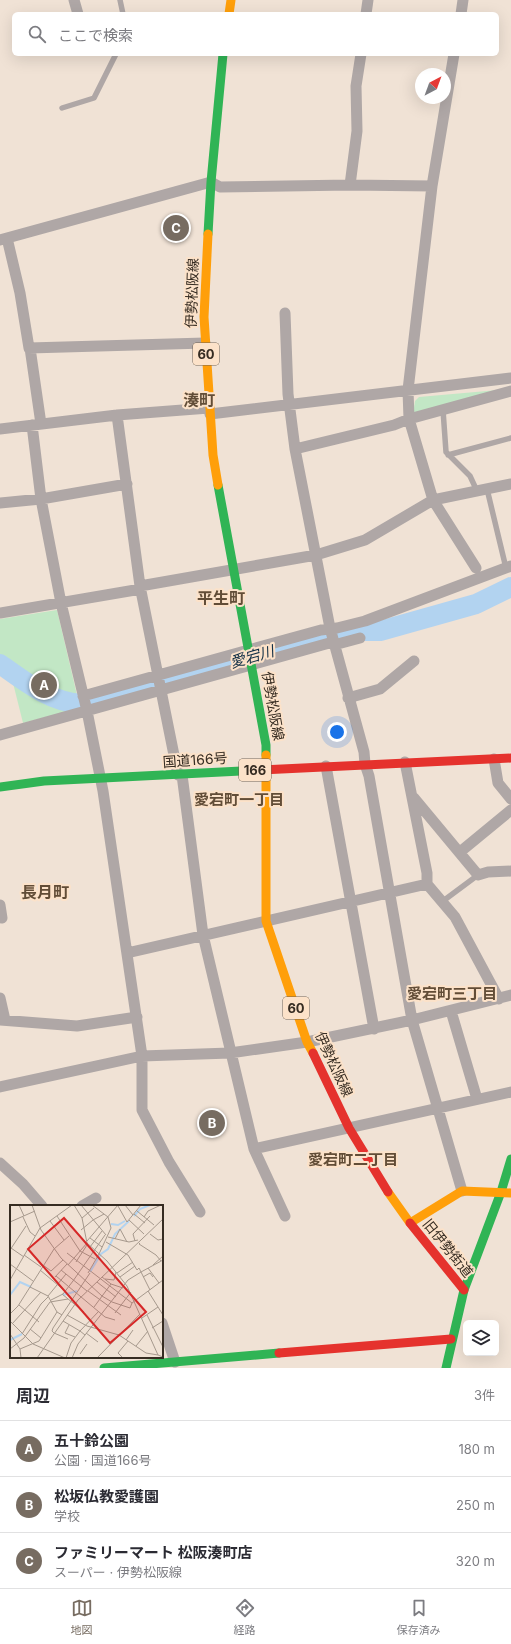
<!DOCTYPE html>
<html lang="ja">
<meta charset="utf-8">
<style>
:root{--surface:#fff;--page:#f2f2f3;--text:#2b2b33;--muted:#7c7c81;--line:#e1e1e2;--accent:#776c61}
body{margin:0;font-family:Inter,"Noto Sans JP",sans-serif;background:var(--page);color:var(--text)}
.controls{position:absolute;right:12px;bottom:12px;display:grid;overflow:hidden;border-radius:6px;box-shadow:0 4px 16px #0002}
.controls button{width:36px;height:36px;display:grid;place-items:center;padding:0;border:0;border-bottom:1px solid var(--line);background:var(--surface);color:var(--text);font:20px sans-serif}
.compass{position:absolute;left:415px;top:68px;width:36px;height:36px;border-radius:50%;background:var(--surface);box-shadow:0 4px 16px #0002;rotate:41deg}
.you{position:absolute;left:337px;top:732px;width:14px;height:14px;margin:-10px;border:3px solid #fff;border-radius:50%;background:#1a73e8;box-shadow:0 0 0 6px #1a73e833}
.badge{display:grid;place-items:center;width:26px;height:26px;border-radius:50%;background:var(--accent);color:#fff;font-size:13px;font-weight:700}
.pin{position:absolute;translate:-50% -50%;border:2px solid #fff;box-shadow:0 1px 4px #0006}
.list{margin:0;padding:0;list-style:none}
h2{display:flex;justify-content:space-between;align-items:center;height:52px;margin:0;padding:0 16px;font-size:17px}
h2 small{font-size:13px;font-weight:400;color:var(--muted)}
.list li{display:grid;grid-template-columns:26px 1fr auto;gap:12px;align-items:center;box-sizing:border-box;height:56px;padding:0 16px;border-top:1px solid var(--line)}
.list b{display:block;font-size:15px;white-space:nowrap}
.list p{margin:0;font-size:13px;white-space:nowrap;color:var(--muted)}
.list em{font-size:13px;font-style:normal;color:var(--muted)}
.icon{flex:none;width:22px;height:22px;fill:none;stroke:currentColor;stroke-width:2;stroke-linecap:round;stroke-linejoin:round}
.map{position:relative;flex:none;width:511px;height:1368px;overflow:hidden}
.search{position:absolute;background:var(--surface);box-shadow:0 4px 16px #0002;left:12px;right:12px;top:12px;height:44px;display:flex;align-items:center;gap:10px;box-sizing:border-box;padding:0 14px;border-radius:6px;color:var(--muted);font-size:15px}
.sheet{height:220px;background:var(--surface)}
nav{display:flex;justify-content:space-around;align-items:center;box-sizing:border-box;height:56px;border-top:1px solid var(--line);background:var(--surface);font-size:11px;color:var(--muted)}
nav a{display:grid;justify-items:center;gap:2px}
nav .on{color:var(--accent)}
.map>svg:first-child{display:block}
.green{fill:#c2e7c5}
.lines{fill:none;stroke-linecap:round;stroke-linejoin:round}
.river{stroke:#b2d3f0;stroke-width:20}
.lane{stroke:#afa7a6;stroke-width:5.5}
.street{stroke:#afa7a6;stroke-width:11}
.fast{stroke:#30b455;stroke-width:9}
.slow{stroke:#ff9f0a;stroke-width:9}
.jam{stroke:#e5322d;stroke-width:9}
.labels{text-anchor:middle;stroke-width:4;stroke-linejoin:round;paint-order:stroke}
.shield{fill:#fce2c9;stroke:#716354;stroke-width:1}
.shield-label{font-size:13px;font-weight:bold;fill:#362c22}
.street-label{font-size:14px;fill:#362c22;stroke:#fce2c9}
.water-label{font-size:15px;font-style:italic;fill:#102e45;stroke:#fce2c9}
.neighbourhood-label{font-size:15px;font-weight:bold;fill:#624d37;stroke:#fce2c9}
.quarter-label{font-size:16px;font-weight:bold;fill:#624d37;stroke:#fce2c9}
.inset-river{fill:none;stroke:#b2d3f0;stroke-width:2}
.inset-road{fill:none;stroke:#a6998d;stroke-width:1}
.view{fill:#d62828;fill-opacity:0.15;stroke:#d62828;stroke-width:2}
.inset-edge{fill:none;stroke:#362c22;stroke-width:2}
</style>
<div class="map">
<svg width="511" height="1368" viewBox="0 0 511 1368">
<rect width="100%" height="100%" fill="#f0e2d5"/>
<path class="green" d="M 498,390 L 413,414 L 415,401 L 419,397 Z
M 57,610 L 80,708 L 23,723 L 8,663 L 0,656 L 0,619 Z"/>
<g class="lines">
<path class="river" d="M 0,664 C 25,682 52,703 83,704 L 326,636 L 338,636 L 360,631 L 380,631 L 476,604 L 511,587"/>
<path class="lane" d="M 120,0 L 123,14
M 62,108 L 94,98 L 116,54
M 443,410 L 446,452 L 470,476 L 477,491
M 448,455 L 511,438
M 487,489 L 506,568
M 443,901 L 478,875"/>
<path class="street" d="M 74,0 L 78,14
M 366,14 L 368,0
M 461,14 L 463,0
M 454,54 L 432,186 L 408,390 L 409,419 L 433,500 L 476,568
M 350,185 L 357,131 L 356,86 L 361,54
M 7,238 L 20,293 L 29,348 L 205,343
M 0,240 L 211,182 L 220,187 L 350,185 L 432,186
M 285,313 L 288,394 L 295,449 L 330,628 L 364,752 L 365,764 L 369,776 L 412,1020 L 462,1191
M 30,348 L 41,424
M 210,414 L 511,378
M 117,415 L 140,586 L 178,775
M 32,425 L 41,499 L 61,603 L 87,711 L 103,791 L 142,1056 L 142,1110 L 169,1162 L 200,1212
M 0,429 L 117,415 L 209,408
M 295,449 L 394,425 L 409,419 L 511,391
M 0,503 L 41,499 L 127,484
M 140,586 L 316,555 L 365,540 L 433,500 L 511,484
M 0,613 L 141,589
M 334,645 L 360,638
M 83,696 L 321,630 L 337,628 L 365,621 L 511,566
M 348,698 L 380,689 L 414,661
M 0,735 L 333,642
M 494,759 L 498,783 L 511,799
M 405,762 L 427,873 L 427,884 L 455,917 L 499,999
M 326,766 L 374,1029
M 182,775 L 203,935 L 254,1149 L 285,1216
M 414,798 L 478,875 L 488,872 L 511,871
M 460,852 L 511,810
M 0,905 L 2,918
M 127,953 L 427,884
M 0,998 L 5,1020
M 451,1011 L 477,1099
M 0,1020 L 77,1026 L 137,1017
M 0,1087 L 142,1056 L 230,1053 L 307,1042 L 412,1020 L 511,995
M 254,1149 L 511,1092
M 0,1163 L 23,1184 L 42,1206
M 82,1206 L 96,1198
M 162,1323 L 175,1362"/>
<path class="fast" d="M 208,234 L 211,182 L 223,54
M 218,485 L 266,745 L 266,755
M 0,787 L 44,781 L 261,770
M 104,1368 L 279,1353
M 446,1368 L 464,1290 L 501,1192 L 511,1159"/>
<path class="slow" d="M 229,14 L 231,0
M 208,234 L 204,317 L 213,455 L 218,485
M 266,755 L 266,921 L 307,1042 L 313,1053
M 388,1192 L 410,1223 L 462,1191 L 511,1193"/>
<path class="jam" d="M 261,770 L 511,758
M 313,1053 L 349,1128 L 388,1192
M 410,1223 L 464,1290
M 279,1353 L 451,1339"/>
</g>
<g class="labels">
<g class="shield">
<rect x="193" y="343" width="26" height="22" rx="3"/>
<rect x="239" y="759" width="32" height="22" rx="3"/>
<rect x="283" y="997" width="26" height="22" rx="3"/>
</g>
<g class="shield-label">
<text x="206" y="359">60</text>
<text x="255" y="775">166</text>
<text x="296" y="1013">60</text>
</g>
<g class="street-label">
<text transform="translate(192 293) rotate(-88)" y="5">伊勢松阪線</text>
<text transform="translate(273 706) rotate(80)" y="5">伊勢松阪線</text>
<text transform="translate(195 760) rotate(-4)" y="5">国道166号</text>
<text transform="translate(334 1064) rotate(65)" y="5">伊勢松阪線</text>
<text transform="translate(448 1248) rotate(51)" y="5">旧伊勢街道</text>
</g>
<g class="water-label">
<text transform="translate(252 657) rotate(-16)" y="5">愛宕川</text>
</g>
<g class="neighbourhood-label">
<text x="239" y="805">愛宕町一丁目</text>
<text x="452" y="999">愛宕町三丁目</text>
<text x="353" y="1165">愛宕町二丁目</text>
</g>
<g class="quarter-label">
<text x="199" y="406">湊町</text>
<text x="221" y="604">平生町</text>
<text x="45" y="898">長月町</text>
</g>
</g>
<g transform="translate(10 1205)">
<rect width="153" height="153" fill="#f0e2d5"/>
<path class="inset-river" d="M 124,11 L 130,4 L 140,0M 101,19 L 108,20 L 115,16M 80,67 L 91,49 L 98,44 L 105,29 L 119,16M 0,90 L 10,77 L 21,82M 53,90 L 67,86M 0,135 L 12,129"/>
<path class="inset-road" d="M 9,0 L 14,11M 22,0 L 31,25 L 51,53 L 92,91 L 102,97 L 120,103 L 122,98 L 153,75M 64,0 L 72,13 L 77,38 L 97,56 L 117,81 L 148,150 L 153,152M 71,0 L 96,30M 82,0 L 98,12M 115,0 L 123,10M 108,1 L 117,17 L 131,0M 127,6 L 144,20M 124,9 L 135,18M 47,11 L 70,46 L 85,54M 13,12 L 20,27 L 25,31M 134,12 L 138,6 L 151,0M 72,13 L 84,3M 119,15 L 134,29M 40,16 L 54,35M 0,17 L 25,6M 30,23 L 62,0M 71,25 L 83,15 L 94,9M 140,29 L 148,35 L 153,34M 98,32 L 119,37 L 128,35M 80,33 L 92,42M 105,34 L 110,24 L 117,37M 77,36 L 108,0M 125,36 L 123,29 L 140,11M 96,37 L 118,50 L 127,65 L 129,63 L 140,85M 130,38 L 129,39 L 146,50 L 151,56M 80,42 L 92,26M 1,43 L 14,52M 0,45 L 16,21M 57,48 L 122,98M 89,49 L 101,23 L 98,12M 14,50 L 31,62M 66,57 L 77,40M 0,59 L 23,76M 33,60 L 41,66 L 53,55M 58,60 L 77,38M 143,60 L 153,51M 138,63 L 149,78M 30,65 L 55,86M 51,65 L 77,86M 131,67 L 153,55M 78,68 L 89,49M 107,68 L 123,57M 46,71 L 95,112 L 105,115M 45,72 L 57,59M 92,72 L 101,79 L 113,83M 110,72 L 125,61M 133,72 L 140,68 L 143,72M 95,74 L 104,75 L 106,67M 0,75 L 30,23M 63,76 L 95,30M 87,77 L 106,92M 20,82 L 38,91 L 47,107 L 52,110M 78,86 L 111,110M 138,86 L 153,110M 52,89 L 74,107M 38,91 L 56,69M 41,95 L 53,89 L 63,76M 9,100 L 29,117M 84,102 L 101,79M 105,108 L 121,87M 0,109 L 8,101 L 44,44 L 59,31M 57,110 L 77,121 L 109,130 L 136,148 L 148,150M 137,110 L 153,142M 132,113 L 148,102M 0,116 L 23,139 L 55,153M 53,116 L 70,126 L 89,106M 2,119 L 31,87M 59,120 L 55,128 L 65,132M 142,123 L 153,116M 20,124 L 31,133M 44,128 L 42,126 L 43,123 L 80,68M 44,128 L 58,134M 76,128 L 88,137M 0,129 L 10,144 L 11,153M 12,129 L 31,99 L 38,92M 116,135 L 123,125M 126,141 L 138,126M 0,144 L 14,133 L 40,97 L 58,94M 10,144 L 29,136 L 47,107M 70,149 L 77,139M 27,153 L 68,95 L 153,14M 56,153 L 61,138 L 70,126 L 75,130M 62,153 L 68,139 L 118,75 L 131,67M 87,153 L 130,109M 113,153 L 108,148 L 118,136"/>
<path class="view" d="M 54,13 L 136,107 L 100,138 L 18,44 Z"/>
<rect width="153" height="153" class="inset-edge"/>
</g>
</svg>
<div class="controls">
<button><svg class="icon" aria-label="layers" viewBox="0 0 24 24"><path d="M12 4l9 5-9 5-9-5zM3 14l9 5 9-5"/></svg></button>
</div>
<svg class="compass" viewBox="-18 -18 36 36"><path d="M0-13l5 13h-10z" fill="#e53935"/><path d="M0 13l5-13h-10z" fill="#7c7c81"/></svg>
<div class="you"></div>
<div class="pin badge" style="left:44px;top:685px">A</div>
<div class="pin badge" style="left:212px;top:1123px">B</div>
<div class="pin badge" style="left:176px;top:228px">C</div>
<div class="search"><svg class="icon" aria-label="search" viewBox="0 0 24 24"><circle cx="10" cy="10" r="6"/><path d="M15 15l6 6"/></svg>ここで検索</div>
</div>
<section class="sheet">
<h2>周辺<small>3件</small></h2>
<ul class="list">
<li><span class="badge">A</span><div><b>五十鈴公園</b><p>公園 · 国道166号</p></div><em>180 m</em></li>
<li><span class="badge">B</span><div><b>松坂仏教愛護園</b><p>学校</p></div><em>250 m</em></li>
<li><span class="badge">C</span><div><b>ファミリーマート 松阪湊町店</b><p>スーパー · 伊勢松阪線</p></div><em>320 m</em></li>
</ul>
</section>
<nav>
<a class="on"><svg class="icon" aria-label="map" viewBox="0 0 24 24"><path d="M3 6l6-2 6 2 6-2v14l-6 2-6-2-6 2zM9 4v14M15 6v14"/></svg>地図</a>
<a><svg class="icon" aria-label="directions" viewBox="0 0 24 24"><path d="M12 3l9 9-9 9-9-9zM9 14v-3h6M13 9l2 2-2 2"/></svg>経路</a>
<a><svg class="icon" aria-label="saved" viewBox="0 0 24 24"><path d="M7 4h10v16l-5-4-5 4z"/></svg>保存済み</a>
</nav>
